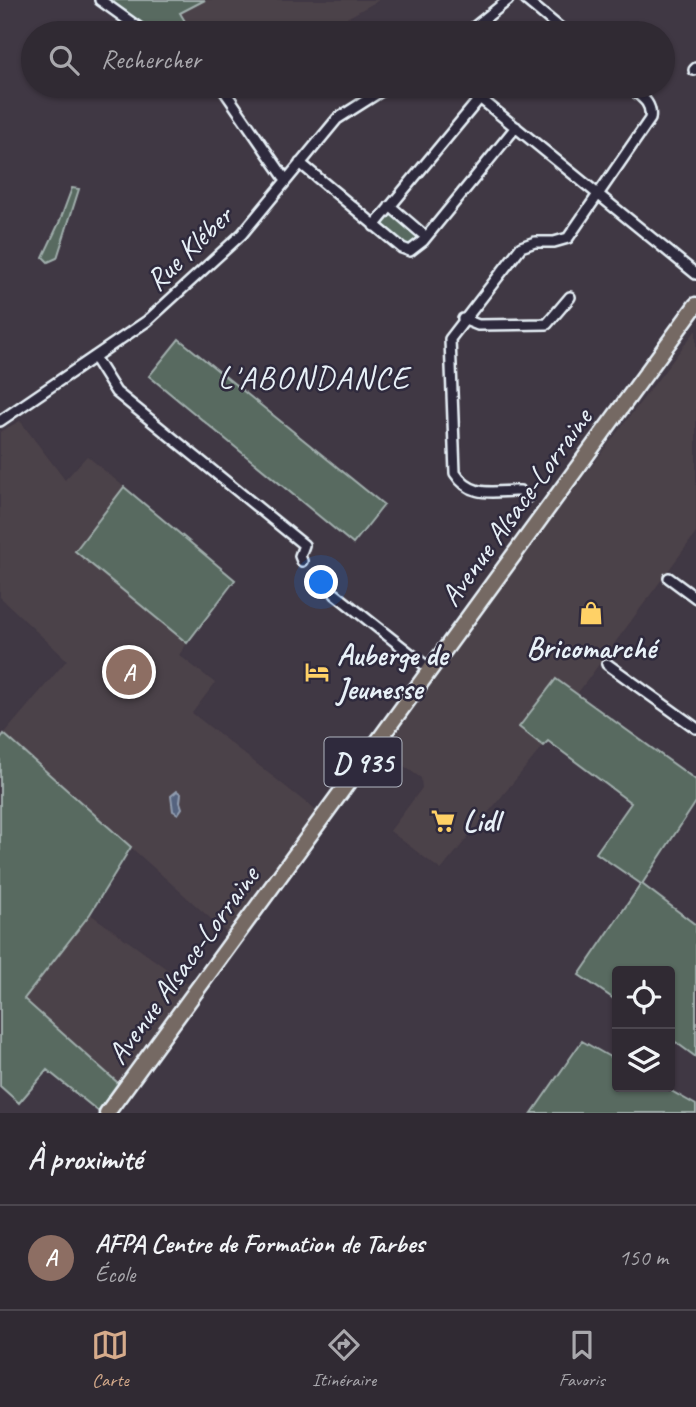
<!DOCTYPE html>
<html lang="fr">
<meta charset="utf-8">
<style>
:root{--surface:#302a33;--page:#3c363f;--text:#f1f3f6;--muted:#a8a7ac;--line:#4b464e;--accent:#d6ab8b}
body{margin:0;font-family:Caveat,sans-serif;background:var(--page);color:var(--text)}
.controls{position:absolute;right:21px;bottom:21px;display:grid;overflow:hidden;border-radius:7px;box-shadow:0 2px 5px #0004}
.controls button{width:63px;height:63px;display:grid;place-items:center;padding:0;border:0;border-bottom:2px solid var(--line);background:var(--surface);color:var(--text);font:35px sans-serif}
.you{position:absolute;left:322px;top:583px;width:24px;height:24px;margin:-18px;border:5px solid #fff;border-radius:50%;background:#1a73e8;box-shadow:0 0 0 10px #1a73e833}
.badge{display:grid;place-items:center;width:46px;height:46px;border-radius:50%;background:var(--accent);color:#fff;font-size:23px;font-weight:700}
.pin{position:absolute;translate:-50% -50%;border:4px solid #fff;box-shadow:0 2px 7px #0006}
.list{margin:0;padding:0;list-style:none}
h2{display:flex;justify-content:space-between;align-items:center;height:91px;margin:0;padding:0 28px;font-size:30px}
h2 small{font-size:23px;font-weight:400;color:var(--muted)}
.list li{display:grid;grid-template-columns:46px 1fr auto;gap:21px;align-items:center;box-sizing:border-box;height:105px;padding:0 28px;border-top:2px solid var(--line)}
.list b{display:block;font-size:26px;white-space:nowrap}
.list p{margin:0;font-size:23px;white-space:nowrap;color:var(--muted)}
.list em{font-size:23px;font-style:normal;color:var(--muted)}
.icon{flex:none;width:38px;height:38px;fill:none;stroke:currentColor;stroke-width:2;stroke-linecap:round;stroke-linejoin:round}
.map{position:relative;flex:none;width:696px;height:1113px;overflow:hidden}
.search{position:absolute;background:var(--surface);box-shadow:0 2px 5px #0004;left:21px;right:21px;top:21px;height:77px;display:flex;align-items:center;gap:18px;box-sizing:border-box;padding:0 24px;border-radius:38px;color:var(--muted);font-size:26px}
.sheet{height:196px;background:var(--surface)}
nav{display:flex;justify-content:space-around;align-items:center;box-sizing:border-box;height:98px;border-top:2px solid var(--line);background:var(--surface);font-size:19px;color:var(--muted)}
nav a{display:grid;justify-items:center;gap:4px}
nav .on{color:var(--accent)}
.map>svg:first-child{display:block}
.built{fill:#4c4249}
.green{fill:#586a61;stroke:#a0aeac;stroke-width:2}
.water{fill:#55647f;stroke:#909caf;stroke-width:2}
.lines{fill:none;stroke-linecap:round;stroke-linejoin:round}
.minor-casing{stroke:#e8f1f8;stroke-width:14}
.primary-casing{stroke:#e8f1f8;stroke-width:19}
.minor{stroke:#2f2a3d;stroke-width:9}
.primary{stroke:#756964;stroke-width:14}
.labels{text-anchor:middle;stroke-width:5;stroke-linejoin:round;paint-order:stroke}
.shield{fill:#2f2a3d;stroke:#b0b5c0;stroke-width:2}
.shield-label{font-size:28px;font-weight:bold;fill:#e8f1f8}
.street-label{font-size:30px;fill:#e8f1f8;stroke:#2f2a3d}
.poi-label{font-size:30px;font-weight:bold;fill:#e8f1f8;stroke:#2f2a3d;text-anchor:start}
.neighbourhood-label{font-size:32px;letter-spacing:2px;fill:#e8f1f8;stroke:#2f2a3d}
</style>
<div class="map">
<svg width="696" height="1113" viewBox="0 0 696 1113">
<rect width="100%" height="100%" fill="#403844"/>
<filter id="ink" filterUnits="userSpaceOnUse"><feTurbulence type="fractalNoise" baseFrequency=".0143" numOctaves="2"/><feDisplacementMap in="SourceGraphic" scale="14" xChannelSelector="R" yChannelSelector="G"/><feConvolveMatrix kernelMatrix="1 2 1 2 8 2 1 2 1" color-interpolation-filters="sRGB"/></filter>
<g filter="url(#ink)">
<path class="built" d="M 205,0 L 379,0 L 320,33 L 192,33 L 180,13 Z
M 696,330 L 696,533 L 577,694 L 556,680 L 520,727 L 543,746 L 441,870 L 390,831 L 422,788 L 421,778 L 380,749 L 580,481 Z
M 20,421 L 65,480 L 87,456 L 124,487 L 75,551 L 187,643 L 179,655 L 215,683 L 192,713 L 319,813 L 229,935 L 4,734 L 67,660 L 0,597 L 0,432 Z
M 90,914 L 189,985 L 118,1083 L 24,999 Z"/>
<path class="green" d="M 108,0 L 205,0 L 180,13 L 192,33 L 155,33 Z
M 72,188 L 79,189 L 57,258 L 48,262 L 43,257 L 59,223 Z
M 389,213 L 420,235 L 420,241 L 408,249 L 381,227 L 380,224 Z
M 179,339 L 384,505 L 353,544 L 149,376 Z
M 124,487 L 235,580 L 187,643 L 75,551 Z
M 556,679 L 696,780 L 696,802 L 642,884 L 696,925 L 696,1057 L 670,1038 L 670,971 L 617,971 L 617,1001 L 579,975 L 641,884 L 596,853 L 631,803 L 548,741 L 543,746 L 519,727 Z
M 4,734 L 131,847 L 90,914 L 24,999 L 118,1083 L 98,1111 L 47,1070 L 19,1103 L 0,1086 L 0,739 Z
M 582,1041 L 617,1061 L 617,1087 L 664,1087 L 696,1105 L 696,1113 L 532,1113 Z"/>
<path class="water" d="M 177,791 L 181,794 L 180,802 L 182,808 L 178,814 L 173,811 L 171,796 Z"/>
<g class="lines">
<g class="minor-casing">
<path id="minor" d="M 100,0 L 146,33
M 526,0 L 566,33
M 467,33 L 508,0
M 694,70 L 696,68
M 221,86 L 286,180
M 465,86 L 696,274
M 300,163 L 402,248 L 410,251 L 423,241 L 516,127
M 390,206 L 426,237
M 374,226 L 480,98
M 463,319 L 478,325 L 547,324 L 570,297
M 94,357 L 116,392 L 304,545 L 300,556 L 302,561
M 0,421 L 147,321 L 242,234 L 337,119 L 389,86
M 528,497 L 520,491 L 514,491 C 490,492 470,497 455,473 L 450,339 L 521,247 L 535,242 L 554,242 L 568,238 L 650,119 C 653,102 640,96 628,86
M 669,578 L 696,598
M 335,594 L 430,669
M 607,664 L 696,728"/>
</g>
<g class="primary-casing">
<path id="primary" d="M 107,1113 L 696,305"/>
</g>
<use href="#minor" class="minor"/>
<use href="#primary" class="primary"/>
</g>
</g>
<defs>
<g id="shop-bare" transform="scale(1.89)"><path d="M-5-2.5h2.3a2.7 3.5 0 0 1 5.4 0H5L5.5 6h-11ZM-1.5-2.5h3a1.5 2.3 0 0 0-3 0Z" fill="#ffd166" stroke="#2f2a3d" stroke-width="2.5" paint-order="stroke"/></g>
<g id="hotel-bare" transform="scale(1.89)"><path d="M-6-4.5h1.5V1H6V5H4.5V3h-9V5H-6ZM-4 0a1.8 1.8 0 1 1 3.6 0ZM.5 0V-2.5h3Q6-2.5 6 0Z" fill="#ffd166" stroke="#2f2a3d" stroke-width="2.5" paint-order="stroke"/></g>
<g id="supermarket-bare" transform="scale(1.89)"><path d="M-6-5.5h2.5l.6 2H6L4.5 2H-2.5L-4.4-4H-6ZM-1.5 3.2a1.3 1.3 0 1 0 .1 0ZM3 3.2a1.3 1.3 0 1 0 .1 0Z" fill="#ffd166" stroke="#2f2a3d" stroke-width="2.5" paint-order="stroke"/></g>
</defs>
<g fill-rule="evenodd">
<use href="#shop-bare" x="591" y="613"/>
<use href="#hotel-bare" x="317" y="672"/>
<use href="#supermarket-bare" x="443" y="821"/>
</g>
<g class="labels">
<rect class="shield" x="324.5" y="737.5" width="77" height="49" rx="5"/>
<g class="shield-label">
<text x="363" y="772">D 935</text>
</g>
<g class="street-label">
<text transform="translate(189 248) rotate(-44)" y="10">Rue Kléber</text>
<text transform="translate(516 507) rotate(-54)" y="10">Avenue Alsace-Lorraine</text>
<text transform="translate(183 965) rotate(-54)" y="10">Avenue Alsace-Lorraine</text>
</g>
<g class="poi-label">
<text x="591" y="658" text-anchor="middle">Bricomarché</text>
<text x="337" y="665">Auberge de<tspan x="337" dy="34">Jeunesse</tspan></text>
<text x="463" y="831">Lidl</text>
</g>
<g class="neighbourhood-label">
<text x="314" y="388">L'ABONDANCE</text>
</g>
</g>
</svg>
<div class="controls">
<button><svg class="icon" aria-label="locate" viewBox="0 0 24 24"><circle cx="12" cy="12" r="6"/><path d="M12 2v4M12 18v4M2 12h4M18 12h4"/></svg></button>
<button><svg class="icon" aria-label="layers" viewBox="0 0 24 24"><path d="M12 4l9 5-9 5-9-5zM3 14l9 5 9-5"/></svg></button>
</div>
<div class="you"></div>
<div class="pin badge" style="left:129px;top:672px;background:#8d6e63">A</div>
<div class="search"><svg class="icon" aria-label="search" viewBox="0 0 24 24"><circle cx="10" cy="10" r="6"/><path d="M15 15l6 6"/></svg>Rechercher</div>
</div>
<section class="sheet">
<h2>À proximité<small></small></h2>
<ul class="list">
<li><span class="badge" style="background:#8d6e63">A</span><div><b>AFPA Centre de Formation de Tarbes</b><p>École</p></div><em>150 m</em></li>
</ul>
</section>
<nav>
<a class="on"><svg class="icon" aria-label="map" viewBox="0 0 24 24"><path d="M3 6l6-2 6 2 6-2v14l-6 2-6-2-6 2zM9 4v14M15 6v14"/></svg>Carte</a>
<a><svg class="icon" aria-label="directions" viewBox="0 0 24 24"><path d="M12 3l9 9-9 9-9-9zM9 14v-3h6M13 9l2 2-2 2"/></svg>Itinéraire</a>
<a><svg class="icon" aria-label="saved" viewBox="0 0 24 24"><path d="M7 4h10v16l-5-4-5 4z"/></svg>Favoris</a>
</nav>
